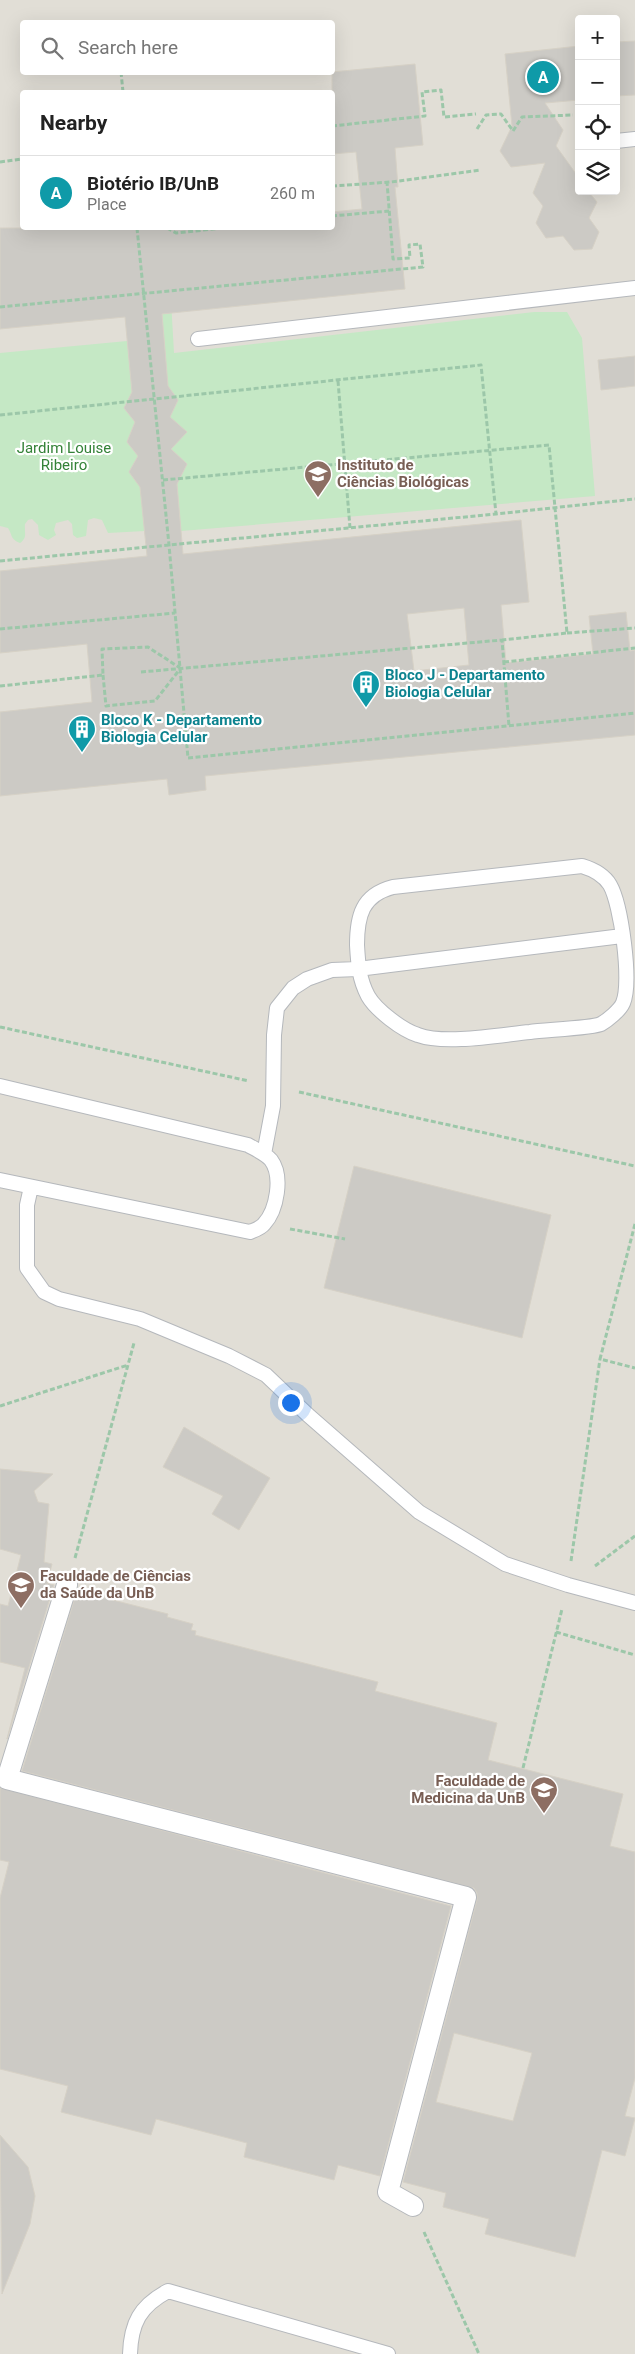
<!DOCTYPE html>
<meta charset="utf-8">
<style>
:root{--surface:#fff;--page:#f6f6f6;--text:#222;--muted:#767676;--line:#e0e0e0;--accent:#ea4335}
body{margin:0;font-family:Roboto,sans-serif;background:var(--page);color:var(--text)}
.controls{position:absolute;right:15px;top:15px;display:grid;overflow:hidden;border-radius:5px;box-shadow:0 5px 20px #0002}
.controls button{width:45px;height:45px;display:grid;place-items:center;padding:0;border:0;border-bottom:1px solid var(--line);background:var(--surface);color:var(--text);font:25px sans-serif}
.you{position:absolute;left:290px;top:1402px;width:18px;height:18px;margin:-12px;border:4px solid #fff;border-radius:50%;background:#1a73e8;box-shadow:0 0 0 8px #1a73e833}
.badge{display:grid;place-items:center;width:32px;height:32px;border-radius:50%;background:var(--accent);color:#fff;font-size:16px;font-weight:700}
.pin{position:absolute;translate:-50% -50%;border:2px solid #fff;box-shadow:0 1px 5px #0006}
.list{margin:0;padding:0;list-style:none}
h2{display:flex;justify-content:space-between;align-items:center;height:65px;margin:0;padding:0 20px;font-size:21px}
h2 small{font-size:16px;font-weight:400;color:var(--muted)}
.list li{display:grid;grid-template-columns:32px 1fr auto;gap:15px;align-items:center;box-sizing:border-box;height:75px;padding:0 20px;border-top:1px solid var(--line)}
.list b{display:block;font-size:19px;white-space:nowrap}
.list p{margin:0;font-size:16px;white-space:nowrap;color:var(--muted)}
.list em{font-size:16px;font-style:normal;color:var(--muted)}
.icon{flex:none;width:28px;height:28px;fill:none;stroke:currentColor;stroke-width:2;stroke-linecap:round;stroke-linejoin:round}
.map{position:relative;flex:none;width:635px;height:2354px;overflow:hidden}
.search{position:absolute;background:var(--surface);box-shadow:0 5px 20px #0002;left:20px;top:20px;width:315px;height:55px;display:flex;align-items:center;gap:12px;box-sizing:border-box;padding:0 18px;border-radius:5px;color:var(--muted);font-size:19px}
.panel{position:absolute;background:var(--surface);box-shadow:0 5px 20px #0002;left:20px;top:90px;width:315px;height:140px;border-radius:5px}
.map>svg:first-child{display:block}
.education{fill:#e1ded6;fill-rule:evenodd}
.green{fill:#c5e8c5}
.building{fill:#cccac5;stroke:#d6d1c6;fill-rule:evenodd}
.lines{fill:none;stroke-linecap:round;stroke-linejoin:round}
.service-casing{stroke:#b5b8bc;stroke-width:16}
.pedestrian-casing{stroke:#b5b8bc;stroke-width:22}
.path{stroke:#9cc7a9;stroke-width:3;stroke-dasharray:5 2.5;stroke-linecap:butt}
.service{stroke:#fff;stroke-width:14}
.pedestrian{stroke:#fff;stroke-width:20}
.labels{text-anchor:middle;stroke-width:4.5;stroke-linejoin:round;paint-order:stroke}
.park-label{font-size:15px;fill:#348238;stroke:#fff}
.education-label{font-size:15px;font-weight:bold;fill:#785e54;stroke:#fff;text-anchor:start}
.culture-label{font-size:15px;font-weight:bold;fill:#0d838f;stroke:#fff;text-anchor:start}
</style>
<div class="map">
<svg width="635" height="2354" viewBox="0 0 635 2354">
<rect width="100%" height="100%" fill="#f1efe8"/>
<path class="education" d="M 0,0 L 635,0 L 635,2354 L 0,2354 ZM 579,19 L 616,19 L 616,191 L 579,191 ZM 22,22 L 332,22 L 332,72 L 22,72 ZM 22,92 L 332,92 L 332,228 L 22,228 Z"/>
<path class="green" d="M 171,300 L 174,353 L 534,312 L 567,312 L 582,338 L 595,496 L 181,531 L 177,484 L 187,464 L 171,449 L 186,432 L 170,417 L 178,400 L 168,386 L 161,301 Z
M 127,341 L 132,392 L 124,408 L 135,422 L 127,442 L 138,456 L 129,472 L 141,487 L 145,531 L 108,533 L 102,520 L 94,518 L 88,520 L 86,536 L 77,538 L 73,535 L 72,524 L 68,520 L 56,523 L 54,530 L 56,535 L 48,540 L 39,535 L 38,525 L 32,519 L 28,520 L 25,524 C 24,533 28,537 20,543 C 10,539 13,536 8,528 L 0,526 L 0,353 Z"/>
<path class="building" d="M 635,41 L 635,95 L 616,96 L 616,42 Z
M 579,46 L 579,100 L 545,103 L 563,130 L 556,146 L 579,178 L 579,191 L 588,191 L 597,202 L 589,218 L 599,232 L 592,249 L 574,250 L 563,236 L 546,238 L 536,223 L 543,206 L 533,193 L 545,163 L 511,167 L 500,151 L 512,126 L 505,54 Z
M 415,64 L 423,145 L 395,148 L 398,187 L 395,187 L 405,289 L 162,314 L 168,386 L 178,400 L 170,417 L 187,432 L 171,449 L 187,464 L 177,484 L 183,554 L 521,520 L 529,602 L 501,605 L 506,663 L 593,654 L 589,616 L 626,612 L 630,651 L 635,650 L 635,735 L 205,776 L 206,790 L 169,795 L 167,779 L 0,796 L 0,712 L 92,702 L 87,644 L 0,653 L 0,571 L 147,556 L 140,487 L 129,472 L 138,456 L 127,442 L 135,422 L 124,408 L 132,392 L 125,317 L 0,329 L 0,228 L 332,228 L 332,212 L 362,209 L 356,152 L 332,154 L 332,72 ZM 464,608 L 469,665 L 414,671 L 407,614 Z
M 635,356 L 635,386 L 601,390 L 598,360 Z
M 354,1166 L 551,1215 L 522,1338 L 324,1288 Z
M 184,1427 L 270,1478 L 239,1530 L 212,1514 L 223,1496 L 163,1467 Z
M 0,1469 L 53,1474 L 34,1491 L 38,1502 L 49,1504 L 44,1562 L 52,1564 L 47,1583 L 54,1585 L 7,1739 L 25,1668 L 0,1662 L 0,1604 L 8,1606 L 21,1555 L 0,1549 Z
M 77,1591 L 168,1614 L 167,1617 L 193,1624 L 191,1630 L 196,1631 L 195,1635 L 378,1682 L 375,1691 L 497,1723 L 488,1760 L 623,1794 L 610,1846 L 635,1852 L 635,2078 L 625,2116 L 635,2118 L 625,2156 L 602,2150 L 575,2257 L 485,2234 L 489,2219 L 443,2207 L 446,2193 L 403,2182 L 477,1900 L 477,1893 L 474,1888 L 22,1771 ZM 454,2033 L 532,2053 L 513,2121 L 436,2102 Z
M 0,1788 L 451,1906 L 380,2176 L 338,2165 L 334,2180 L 244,2157 L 247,2143 L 156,2119 L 151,2135 L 61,2112 L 68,2086 L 0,2069 L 0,1898 L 9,1862 L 0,1860 Z
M 0,2135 L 28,2167 L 35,2196 L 30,2224 L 2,2294 Z"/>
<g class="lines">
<g class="service-casing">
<path id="service" d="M 616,141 L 635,139
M 198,339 L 635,288
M 582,866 C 592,869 604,875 610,885 C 621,904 632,982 623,1003 C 620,1010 608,1020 601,1024 C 593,1028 543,1030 530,1032 C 500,1035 445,1045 418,1035 C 402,1030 376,1010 368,996 C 359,979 358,963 357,945 C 357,916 362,895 393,887 Z
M 0,1086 L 248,1145 C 255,1149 266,1154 271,1160 C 283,1176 277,1210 264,1224 C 261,1228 255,1230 250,1232 L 0,1180
M 264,1154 L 273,1106 L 274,1035 L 277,1008 L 293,988 L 307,979 L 332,970 L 358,969 L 622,936
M 31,1187 L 27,1205 L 27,1268 L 44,1292 L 59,1299 L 140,1319 L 229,1356 L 266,1375 L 308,1415 L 419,1512 L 505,1564 L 568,1585 L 635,1603
M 130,2354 C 131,2323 140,2306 168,2291 L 388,2354"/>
</g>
<g class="pedestrian-casing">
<path id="pedestrian" d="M 67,1585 L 7,1779 L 466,1897 L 388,2192 L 413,2206"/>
</g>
<path class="path" d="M 121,72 L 123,92
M 332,126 L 425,116 L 422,92 L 441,90 L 444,117 L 476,114
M 477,129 L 486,115 L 501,114 L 513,131 L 522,117 L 573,115
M 0,162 L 22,159
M 332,186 L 391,182 L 481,170
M 332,216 L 389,211
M 137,228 L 169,545 L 188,758 L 635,713
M 167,228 L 176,233 L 223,228
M 0,307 L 423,267 L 420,244 L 409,245 L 410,258 L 393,259 L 387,182
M 338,381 L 350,528
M 0,415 L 481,365 L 496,514
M 163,480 L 549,445 L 567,633 L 502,640
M 0,561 L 496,514 L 635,499
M 0,629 L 175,613
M 567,633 L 635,628
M 504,662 L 635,648
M 141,672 L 502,640 L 509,726
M 103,675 L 106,706 L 155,701 L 180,669
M 0,686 L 103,675 L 102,649 L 148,647 L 180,668
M 0,1027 L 249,1081
M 299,1092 L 635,1166
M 635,1224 L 600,1359 L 635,1368
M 290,1229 L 345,1239
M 0,1406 L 128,1365
M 75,1558 L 134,1343
M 571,1561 L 600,1359
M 595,1566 L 635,1536
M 556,1632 L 635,1655
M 523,1768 L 562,1609
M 424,2232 L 479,2354"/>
<use href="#service" class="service"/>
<use href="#pedestrian" class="pedestrian"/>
</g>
<defs>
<g id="university-pin" transform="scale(1.4375)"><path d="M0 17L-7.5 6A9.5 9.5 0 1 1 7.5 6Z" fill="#8d6e63" stroke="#fff"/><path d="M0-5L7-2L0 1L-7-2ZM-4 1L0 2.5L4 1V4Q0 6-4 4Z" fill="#fff"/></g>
<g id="building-pin" transform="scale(1.4375)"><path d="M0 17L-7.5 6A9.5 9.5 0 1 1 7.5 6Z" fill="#0f9aa8" stroke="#fff"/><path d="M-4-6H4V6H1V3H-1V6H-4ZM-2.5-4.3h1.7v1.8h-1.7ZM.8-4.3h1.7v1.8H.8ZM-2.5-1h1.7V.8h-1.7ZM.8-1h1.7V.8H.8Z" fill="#fff"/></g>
</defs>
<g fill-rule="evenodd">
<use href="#university-pin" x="318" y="474"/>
<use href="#building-pin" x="366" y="684"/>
<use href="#building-pin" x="82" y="729"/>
<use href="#university-pin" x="21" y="1585"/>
<use href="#university-pin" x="544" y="1790"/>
</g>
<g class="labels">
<g class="park-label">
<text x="64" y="453">Jardim Louise<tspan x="64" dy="17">Ribeiro</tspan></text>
</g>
<g class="education-label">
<text x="337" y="470">Instituto de<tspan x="337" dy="17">Ciências Biológicas</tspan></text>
<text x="40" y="1581">Faculdade de Ciências<tspan x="40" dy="17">da Saúde da UnB</tspan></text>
<text x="525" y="1786" text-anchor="end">Faculdade de<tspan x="525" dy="17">Medicina da UnB</tspan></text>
</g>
<g class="culture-label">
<text x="385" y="680">Bloco J - Departamento<tspan x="385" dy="17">Biologia Celular</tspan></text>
<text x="101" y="725">Bloco K - Departamento<tspan x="101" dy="17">Biologia Celular</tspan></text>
</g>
</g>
</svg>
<div class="controls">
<button>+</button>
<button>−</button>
<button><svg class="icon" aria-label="locate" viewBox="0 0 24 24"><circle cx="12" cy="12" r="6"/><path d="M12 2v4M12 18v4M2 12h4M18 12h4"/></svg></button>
<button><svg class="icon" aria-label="layers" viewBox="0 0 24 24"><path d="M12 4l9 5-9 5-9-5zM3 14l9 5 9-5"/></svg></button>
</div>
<div class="you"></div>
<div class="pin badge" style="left:543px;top:77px;background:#0f9aa8">A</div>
<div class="search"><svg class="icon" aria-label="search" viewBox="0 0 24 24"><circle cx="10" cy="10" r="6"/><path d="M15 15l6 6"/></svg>Search here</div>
<section class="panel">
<h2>Nearby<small></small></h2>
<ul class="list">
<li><span class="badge" style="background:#0f9aa8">A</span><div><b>Biotério IB/UnB</b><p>Place</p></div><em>260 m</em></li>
</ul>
</section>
</div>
